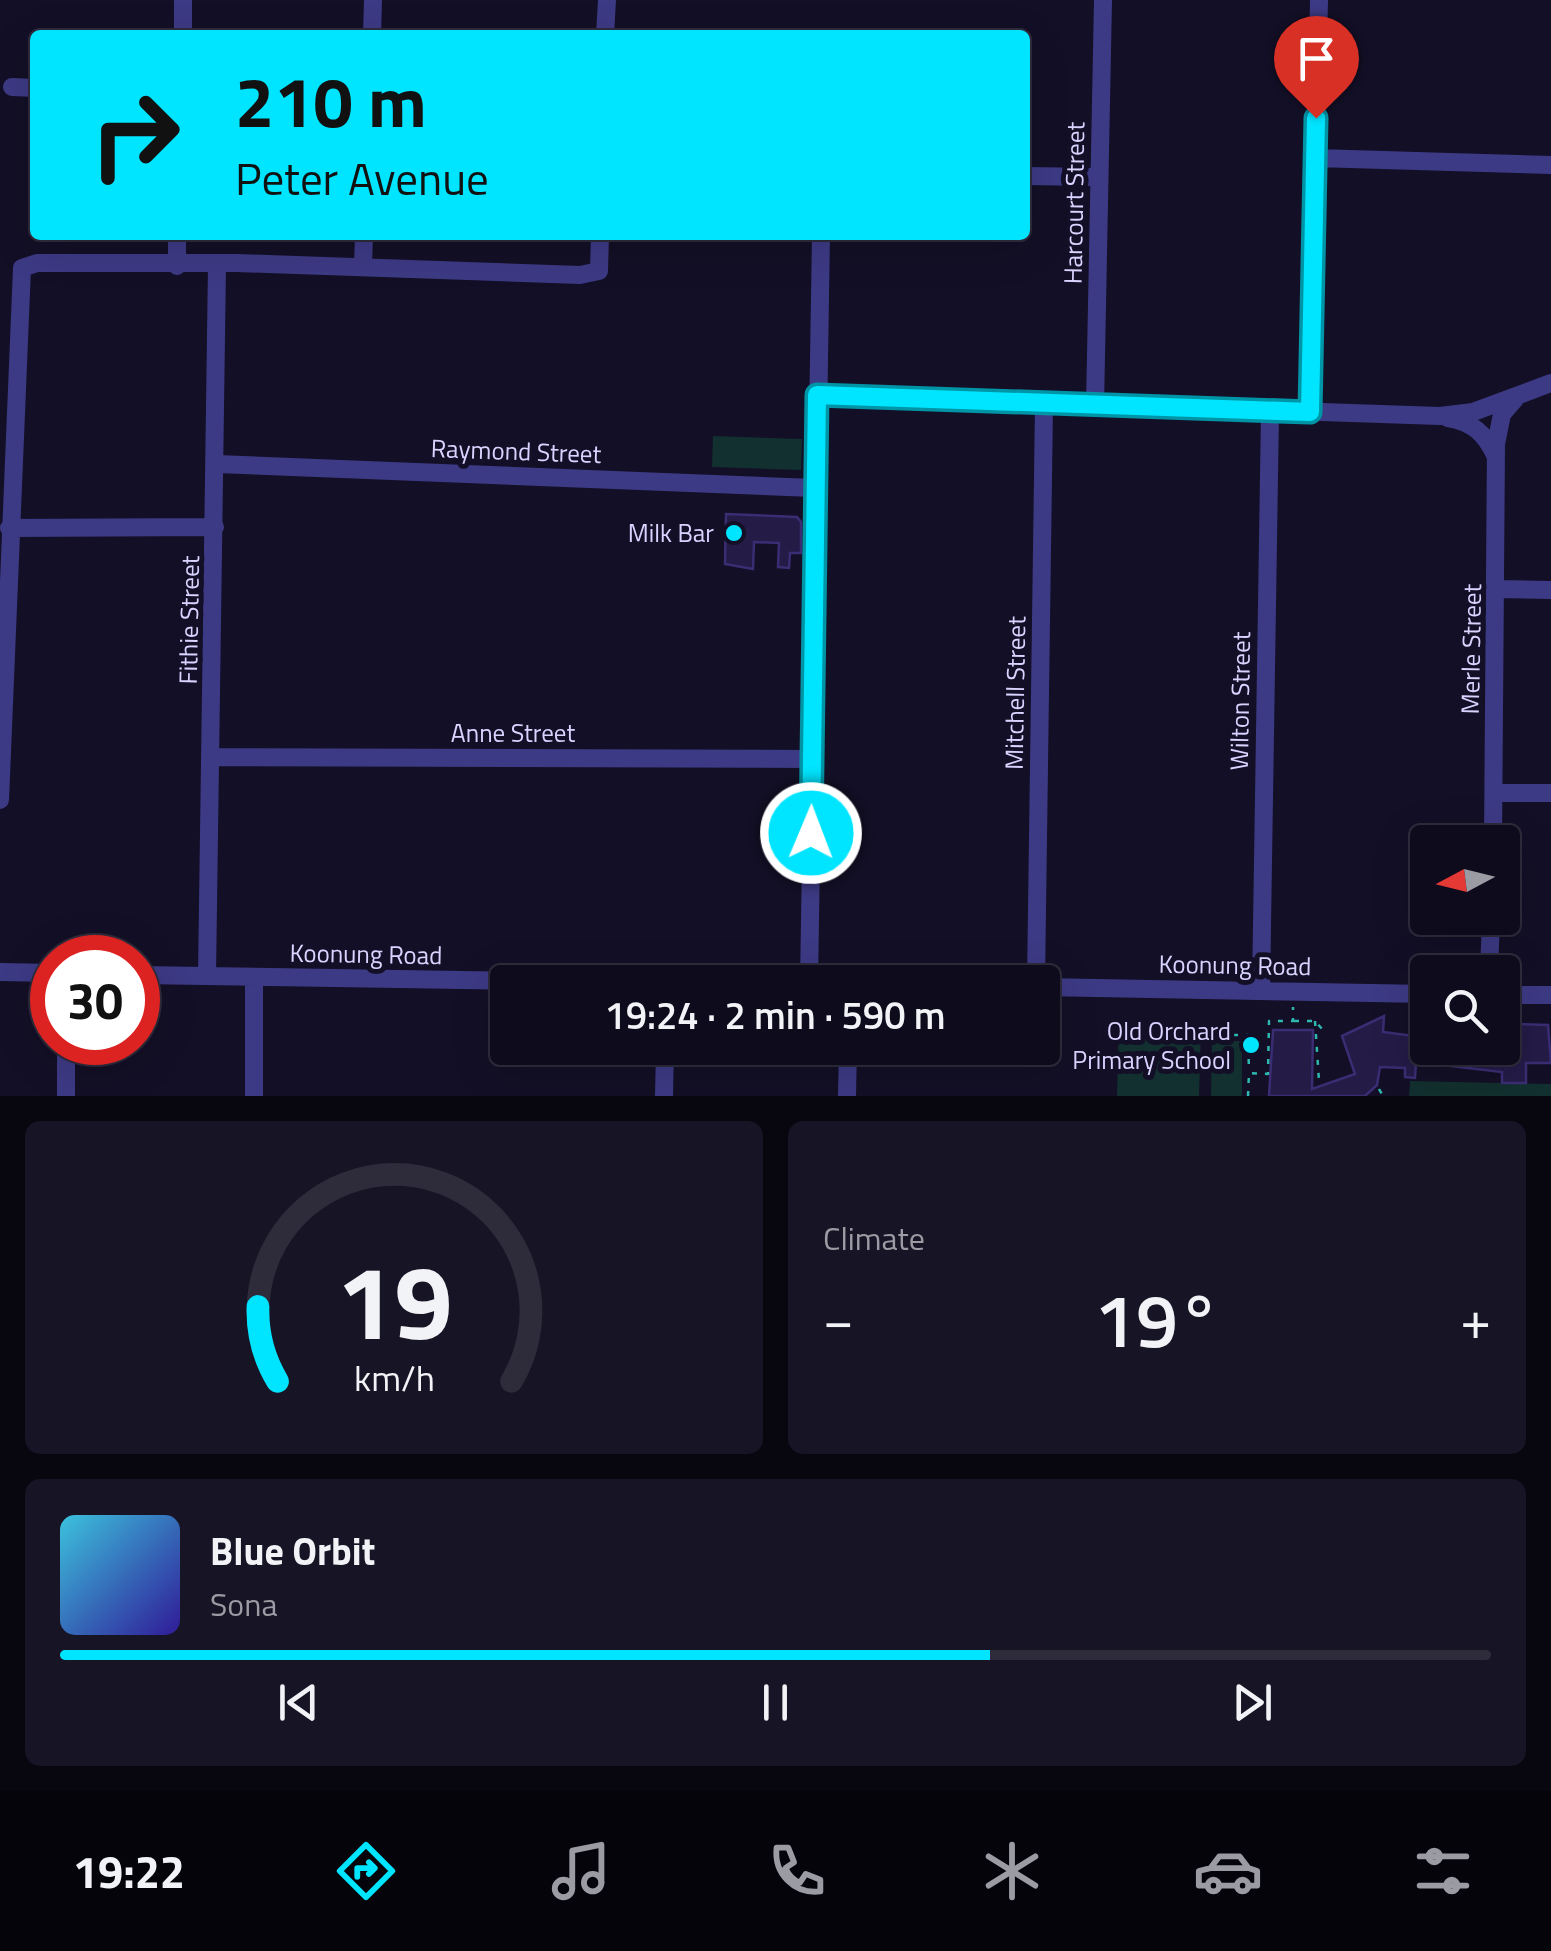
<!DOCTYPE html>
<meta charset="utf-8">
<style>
:root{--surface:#0e0b1c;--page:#171425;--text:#f1f3f6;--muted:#9b9ba3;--line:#2e2b3b;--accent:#00e5ff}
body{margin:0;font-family:"Titillium Web",sans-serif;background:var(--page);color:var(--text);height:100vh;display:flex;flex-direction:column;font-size:38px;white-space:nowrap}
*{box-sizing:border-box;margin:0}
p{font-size:32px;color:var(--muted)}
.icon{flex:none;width:55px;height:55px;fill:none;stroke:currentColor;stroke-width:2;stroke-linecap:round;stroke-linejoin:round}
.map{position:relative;height:1096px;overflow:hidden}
.sheet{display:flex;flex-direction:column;gap:25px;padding:25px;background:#08060f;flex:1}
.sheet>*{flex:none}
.banner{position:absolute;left:30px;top:30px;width:1000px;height:210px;border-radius:10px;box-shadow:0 10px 40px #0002,0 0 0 2px var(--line);background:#00e5ff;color:#111;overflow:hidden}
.needle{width:65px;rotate:263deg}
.tools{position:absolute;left:1410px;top:825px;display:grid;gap:20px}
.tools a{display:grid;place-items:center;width:110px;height:110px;border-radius:10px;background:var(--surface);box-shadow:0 10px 40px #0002,0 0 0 2px var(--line);font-size:50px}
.speed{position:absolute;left:30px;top:935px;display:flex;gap:20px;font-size:50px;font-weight:700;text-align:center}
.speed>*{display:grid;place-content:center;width:130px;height:130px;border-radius:50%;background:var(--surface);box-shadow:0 10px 40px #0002,0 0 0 2px var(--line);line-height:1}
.speed .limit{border:15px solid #d22;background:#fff;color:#111}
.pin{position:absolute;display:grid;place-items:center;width:85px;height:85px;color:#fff;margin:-102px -42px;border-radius:50% 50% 50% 0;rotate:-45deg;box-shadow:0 0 10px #0007}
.pin .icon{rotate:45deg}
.me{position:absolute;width:110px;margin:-55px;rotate:1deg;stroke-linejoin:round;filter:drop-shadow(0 0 8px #0008)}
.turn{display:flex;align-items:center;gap:35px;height:210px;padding:0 40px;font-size:45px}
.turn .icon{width:130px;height:130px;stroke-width:2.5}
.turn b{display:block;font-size:70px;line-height:85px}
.big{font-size:75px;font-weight:600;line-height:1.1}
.sheet .card{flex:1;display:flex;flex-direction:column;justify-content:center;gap:15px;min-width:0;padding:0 35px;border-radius:15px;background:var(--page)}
.sheet .dial{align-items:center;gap:0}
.dial svg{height:260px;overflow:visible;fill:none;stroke:var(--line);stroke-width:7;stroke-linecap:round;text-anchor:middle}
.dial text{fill:var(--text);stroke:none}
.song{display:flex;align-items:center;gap:30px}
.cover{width:120px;height:120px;border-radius:15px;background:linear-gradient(135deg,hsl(190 70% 55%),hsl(250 70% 35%))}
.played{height:10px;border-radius:5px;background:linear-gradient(90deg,var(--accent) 65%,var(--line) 65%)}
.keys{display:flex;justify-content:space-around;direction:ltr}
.heat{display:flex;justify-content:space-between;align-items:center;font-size:55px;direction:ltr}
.sheet .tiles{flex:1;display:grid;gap:25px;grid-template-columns:1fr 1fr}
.card:last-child{grid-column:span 2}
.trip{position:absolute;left:490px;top:965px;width:570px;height:100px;border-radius:10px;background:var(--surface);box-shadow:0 10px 40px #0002,0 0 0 2px var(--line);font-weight:600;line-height:100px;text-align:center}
.tab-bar{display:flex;height:160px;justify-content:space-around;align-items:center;background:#06040b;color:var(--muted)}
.tab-bar .icon{width:70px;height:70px}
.tab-bar .current{color:var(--accent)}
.tab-bar b{font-size:45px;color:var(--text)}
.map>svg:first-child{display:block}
.green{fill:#12302f}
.building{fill:#241b47;stroke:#3b2d73;stroke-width:2.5}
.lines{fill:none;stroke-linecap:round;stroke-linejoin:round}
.path{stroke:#2fb8b0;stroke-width:2.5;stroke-dasharray:5 8;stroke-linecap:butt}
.minor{stroke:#3d3a85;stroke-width:18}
.route-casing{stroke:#0095a6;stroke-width:25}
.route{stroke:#00e5ff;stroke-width:18}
.poi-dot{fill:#00e5ff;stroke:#130f26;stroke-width:4}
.labels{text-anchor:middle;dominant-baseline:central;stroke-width:10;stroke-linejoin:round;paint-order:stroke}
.street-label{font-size:25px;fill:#d9d4ff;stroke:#130f26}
.poi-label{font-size:25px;fill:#d9d4ff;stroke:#130f26;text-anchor:end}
</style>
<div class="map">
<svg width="1551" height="1096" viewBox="0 0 1551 1096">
<rect width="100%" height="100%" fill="#130f26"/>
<path class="green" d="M 713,436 L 802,439 L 801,470 L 712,467 Z
M 1119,1027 L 1201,1030 L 1199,1096 L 1117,1096 Z
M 1212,1041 L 1242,1041 L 1242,1096 L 1211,1096 Z
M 1410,1081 L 1551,1084 L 1551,1096 L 1409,1096 Z"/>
<path class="building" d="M 726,514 L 797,517 L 801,522 L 801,553 L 790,553 L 789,568 L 778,567 L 779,543 L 754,542 L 753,569 L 725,564 Z
M 1384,1016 L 1383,1032 L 1414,1036 L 1414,1024 L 1428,1024 L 1428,1048 L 1504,1048 L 1504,1031 L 1516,1030 L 1516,1024 L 1548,1025 L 1551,1063 L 1526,1063 L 1526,1083 L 1502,1083 L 1502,1072 L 1416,1062 L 1415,1078 L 1405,1077 L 1405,1068 L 1380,1067 L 1377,1085 L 1365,1096 L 1269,1096 L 1273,1030 L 1313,1030 L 1312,1089 L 1355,1074 L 1342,1036 Z"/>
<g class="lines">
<path class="path" d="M 1294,1021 L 1315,1021 L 1323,1030
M 1315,1021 L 1319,1081
M 1207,1035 L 1248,1035 L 1249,1071
M 1379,1089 L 1383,1096
M 1248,1096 L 1249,1073 L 1268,1074 L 1269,1021 L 1293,1021 L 1293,1007"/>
<path class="minor" d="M 183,35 L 183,0
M 372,35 L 373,0
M 605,35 L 607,0
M 12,87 L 35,88
M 1316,158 L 1551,165
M 1025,176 L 1098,177
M 177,266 L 177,235
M 363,266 L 364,235
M 817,395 L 1440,416 L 1473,412 L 1551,383
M 1095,406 L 1103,0
M 1310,413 L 1319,0
M 1448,418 C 1473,422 1485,434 1495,455
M 217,464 L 813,488
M 9,528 L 215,527
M 1498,589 L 1551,590
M 213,757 L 812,759
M 1494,793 L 1551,793
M 0,800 L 22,268 L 37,263 L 237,263 L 580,275 L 599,271 L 600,235
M 1493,842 L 1496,444 L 1502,414 L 1515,399
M 0,972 L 52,973
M 1489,972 L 1491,918
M 138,975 L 593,982
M 207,976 L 217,265
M 809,982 L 821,235
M 1036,982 L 1044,405
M 1042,987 L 1428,994
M 1261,990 L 1270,412
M 1502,995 L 1551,995
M 66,1096 L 66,1042
M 254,1096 L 254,977
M 664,1096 L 665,1048
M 847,1096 L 848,1048"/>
</g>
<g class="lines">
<defs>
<path id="route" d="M 811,833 L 817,395 L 1310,412 L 1316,118"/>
</defs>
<use href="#route" class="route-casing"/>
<use href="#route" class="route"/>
</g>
<g class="poi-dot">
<circle cx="734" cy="533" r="10"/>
<circle cx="1251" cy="1045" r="10"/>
</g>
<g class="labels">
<g class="street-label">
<text transform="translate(1074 203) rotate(-89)">Harcourt Street</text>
<text transform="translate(516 451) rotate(2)">Raymond Street</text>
<text transform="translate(189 620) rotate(-89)">Fithie Street</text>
<text transform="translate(1471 649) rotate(-89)">Merle Street</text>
<text transform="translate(1015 693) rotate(-89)">Mitchell Street</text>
<text transform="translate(1240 701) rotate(-89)">Wilton Street</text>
<text x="513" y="733">Anne Street</text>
<text transform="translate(366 954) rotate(1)">Koonung Road</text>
<text transform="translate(1235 965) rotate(1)">Koonung Road</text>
</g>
<g class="poi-label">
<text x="714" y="533">Milk Bar</text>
<text x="1231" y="1031">Old Orchard<tspan x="1231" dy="29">Primary School</tspan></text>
</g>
</g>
</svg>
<div class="tools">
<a><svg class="needle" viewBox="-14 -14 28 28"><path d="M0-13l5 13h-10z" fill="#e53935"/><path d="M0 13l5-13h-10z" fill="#9b9ba3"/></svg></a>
<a><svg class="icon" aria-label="search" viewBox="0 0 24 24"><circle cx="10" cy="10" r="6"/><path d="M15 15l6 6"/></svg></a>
</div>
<div class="speed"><div class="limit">30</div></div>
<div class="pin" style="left:1316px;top:118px;background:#d93025"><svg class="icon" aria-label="arrive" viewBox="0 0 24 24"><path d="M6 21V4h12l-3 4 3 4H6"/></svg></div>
<svg class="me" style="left:811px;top:833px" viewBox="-20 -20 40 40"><circle r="17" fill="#00e5ff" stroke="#fff" stroke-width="3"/><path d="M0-11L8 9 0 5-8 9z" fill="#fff"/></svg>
<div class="trip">19:24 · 2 min · 590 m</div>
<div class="banner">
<div class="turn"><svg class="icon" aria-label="right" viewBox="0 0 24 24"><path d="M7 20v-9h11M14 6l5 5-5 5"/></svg><div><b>210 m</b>Peter Avenue</div></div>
</div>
</div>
<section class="sheet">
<div class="tiles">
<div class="card dial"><svg viewBox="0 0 100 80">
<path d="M14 69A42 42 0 1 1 86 69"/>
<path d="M14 69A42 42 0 0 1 8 46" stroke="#00e5ff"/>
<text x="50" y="56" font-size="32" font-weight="700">19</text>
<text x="50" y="72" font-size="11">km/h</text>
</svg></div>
<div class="card"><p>Climate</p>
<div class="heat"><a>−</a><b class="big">19°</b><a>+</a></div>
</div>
<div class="card">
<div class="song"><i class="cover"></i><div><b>Blue Orbit</b><p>Sona</p></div></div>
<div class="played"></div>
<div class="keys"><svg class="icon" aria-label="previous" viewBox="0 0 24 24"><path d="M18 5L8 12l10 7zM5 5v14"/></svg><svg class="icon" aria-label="pause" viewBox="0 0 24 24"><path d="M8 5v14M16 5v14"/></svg><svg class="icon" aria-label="next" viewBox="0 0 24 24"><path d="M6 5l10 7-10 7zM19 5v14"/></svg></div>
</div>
</div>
</section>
<nav class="tab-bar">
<b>19:22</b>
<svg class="icon current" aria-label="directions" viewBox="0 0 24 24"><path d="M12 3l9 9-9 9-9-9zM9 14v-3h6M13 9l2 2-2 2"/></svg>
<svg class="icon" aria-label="music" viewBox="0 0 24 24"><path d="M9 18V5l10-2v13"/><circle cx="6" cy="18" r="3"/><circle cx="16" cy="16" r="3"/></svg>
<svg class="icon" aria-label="phone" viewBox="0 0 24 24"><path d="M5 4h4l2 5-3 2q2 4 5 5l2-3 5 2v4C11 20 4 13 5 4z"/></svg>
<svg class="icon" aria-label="climate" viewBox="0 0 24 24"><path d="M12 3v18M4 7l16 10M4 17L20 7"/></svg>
<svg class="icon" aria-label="car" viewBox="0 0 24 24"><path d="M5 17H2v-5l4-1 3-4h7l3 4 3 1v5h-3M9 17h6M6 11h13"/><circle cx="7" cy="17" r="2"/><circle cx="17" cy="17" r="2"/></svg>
<svg class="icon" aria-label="filters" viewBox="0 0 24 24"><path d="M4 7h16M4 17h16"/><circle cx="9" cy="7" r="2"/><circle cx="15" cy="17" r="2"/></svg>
</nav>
